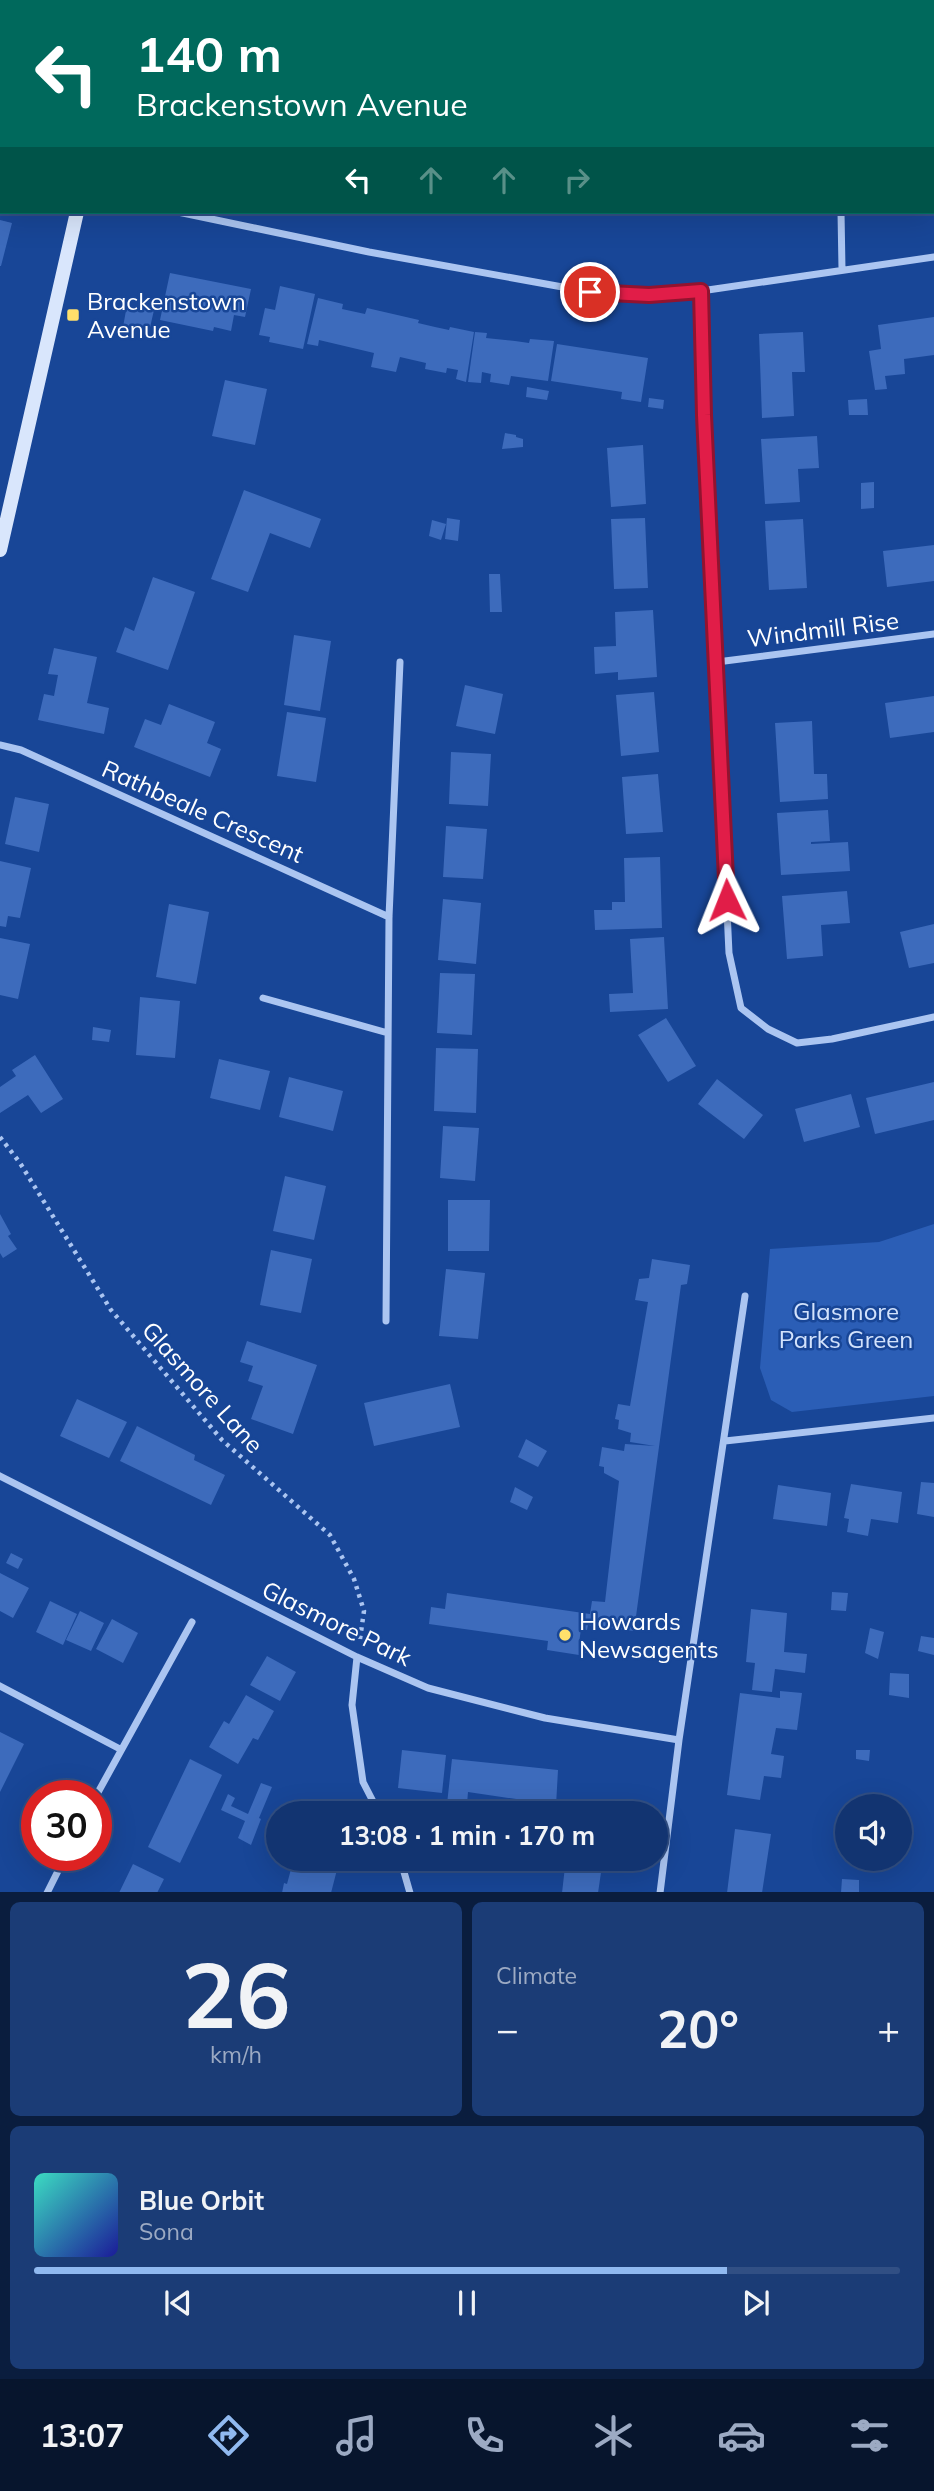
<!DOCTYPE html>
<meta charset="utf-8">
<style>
:root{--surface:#123471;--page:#1b3c76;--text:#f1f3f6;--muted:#9caac3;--line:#314f84;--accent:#90b9f0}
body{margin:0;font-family:Mulish,sans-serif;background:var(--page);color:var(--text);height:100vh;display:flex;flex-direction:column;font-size:26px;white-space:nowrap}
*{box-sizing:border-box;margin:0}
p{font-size:23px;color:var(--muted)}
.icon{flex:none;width:38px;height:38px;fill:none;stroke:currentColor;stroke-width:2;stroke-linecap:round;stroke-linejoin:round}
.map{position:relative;height:1892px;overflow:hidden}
.side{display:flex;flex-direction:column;gap:10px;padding:10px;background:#0a1d3e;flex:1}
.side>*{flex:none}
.hud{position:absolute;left:0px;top:0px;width:934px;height:214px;box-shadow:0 7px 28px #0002,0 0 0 2px var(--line);background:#00695c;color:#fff;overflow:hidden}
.fabs{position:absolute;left:835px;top:1794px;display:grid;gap:14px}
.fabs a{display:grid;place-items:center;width:77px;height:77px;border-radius:50%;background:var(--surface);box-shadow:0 7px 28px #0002,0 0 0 2px var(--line);font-size:35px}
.speed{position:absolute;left:21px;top:1780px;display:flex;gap:14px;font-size:35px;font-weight:700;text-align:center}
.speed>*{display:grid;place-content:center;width:91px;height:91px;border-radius:50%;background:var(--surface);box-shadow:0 7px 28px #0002,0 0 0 2px var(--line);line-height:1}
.speed .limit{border:10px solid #d22;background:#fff;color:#111}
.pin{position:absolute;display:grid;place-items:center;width:60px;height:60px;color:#fff;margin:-30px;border:4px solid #fff;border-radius:50%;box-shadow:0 2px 7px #0007}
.me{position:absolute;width:77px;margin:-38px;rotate:358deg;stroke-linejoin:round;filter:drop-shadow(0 0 5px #0008)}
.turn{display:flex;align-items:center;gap:24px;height:147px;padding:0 21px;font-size:32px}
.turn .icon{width:91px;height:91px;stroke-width:2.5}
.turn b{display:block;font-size:49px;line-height:60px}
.lanes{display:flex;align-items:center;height:66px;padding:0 21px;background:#0003;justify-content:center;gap:35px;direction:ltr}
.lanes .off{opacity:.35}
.big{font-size:52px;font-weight:700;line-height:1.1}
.side .tile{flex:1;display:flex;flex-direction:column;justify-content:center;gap:10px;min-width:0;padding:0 24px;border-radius:10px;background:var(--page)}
.side .dial{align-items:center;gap:0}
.dial b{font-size:91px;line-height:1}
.song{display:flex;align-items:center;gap:21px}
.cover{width:84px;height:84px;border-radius:10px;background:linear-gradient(135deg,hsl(170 70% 55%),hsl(240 70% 35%))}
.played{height:7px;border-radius:4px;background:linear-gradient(90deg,var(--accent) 80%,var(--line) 80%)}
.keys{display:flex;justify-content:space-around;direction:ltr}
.heat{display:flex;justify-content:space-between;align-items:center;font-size:38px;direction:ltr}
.side .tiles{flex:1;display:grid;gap:10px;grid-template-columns:1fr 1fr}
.tile:last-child{grid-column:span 2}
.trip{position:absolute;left:266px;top:1801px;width:402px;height:70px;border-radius:35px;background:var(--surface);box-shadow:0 7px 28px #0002,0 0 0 2px var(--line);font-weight:700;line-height:70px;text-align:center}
.tab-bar{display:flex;height:112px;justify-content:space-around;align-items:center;background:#07152d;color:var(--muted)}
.tab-bar .icon{width:49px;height:49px}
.tab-bar .selected{color:var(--accent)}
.tab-bar b{font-size:32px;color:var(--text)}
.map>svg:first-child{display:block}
.green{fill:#2b5eb6}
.building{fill:#3d6bbc}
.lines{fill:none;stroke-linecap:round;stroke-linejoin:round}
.path{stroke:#abc5f1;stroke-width:4.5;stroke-dasharray:3.5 5;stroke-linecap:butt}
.minor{stroke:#abc5f1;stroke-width:7}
.secondary{stroke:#d9e6fc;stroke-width:14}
.route-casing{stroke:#92132f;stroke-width:18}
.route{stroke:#e11d48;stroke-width:12}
.poi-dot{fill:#ffe06b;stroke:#184697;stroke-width:2.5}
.labels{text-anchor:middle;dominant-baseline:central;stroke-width:5;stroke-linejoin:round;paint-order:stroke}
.poi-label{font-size:24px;fill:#fff;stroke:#184697;text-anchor:start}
.street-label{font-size:24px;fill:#fff;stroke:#184697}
.park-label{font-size:24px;fill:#d2e2fc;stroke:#184697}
</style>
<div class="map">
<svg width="934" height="1893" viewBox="0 0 934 1893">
<rect width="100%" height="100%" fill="#184697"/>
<path class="green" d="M 934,1224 L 934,1396 L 792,1412 L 771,1400 L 760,1368 L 770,1249 L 879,1242 Z"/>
<path class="building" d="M 0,220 L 12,223 L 1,266 L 0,266 Z
M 170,273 L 251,289 L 245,317 L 234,315 L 231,331 L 214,327 L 213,331 L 160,320 Z
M 280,286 L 315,294 L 303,349 L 269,342 L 270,337 L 259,335 L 265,308 L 275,310 Z
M 318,298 L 343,304 L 342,309 L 365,314 L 367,308 L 419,320 L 418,323 L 435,327 L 449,330 L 450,327 L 474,332 L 466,382 L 456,379 L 458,370 L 447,368 L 446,373 L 425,369 L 426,363 L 400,357 L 396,372 L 371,367 L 374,353 L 319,340 L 318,346 L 307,344 Z
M 127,305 L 154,310 L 149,332 L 123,327 Z
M 934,317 L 934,355 L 904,359 L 905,374 L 885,376 L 887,389 L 875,390 L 869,351 L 881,349 L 878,325 Z
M 475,332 L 487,333 L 486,338 L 515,341 L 529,343 L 530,339 L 554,341 L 548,381 L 511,376 L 509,385 L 490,382 L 491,374 L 482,372 L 481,383 L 468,382 Z
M 803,332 L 805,372 L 792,372 L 794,416 L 762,418 L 759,334 Z
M 557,344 L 648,358 L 641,402 L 621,399 L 622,392 L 551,381 Z
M 225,380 L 267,389 L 255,445 L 212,436 Z
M 527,387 L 549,391 L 547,400 L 526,397 Z
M 649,398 L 664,400 L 663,409 L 648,407 Z
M 867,399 L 868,415 L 849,415 L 848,400 Z
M 505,433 L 516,435 L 516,437 L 523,439 L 523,447 L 502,449 Z
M 817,436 L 819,468 L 798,469 L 800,502 L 765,504 L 761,439 Z
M 643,445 L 646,504 L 611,507 L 607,448 Z
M 874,482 L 874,508 L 861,509 L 861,483 Z
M 244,490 L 321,519 L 310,548 L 270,533 L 248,592 L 211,579 Z
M 447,518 L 460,520 L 458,541 L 445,539 Z
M 645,518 L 648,588 L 614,589 L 611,519 Z
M 803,519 L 807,588 L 769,590 L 765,521 Z
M 432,520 L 446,524 L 441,540 L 429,536 Z
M 934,545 L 934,581 L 887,587 L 883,551 Z
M 489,574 L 500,574 L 502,612 L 490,612 Z
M 153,577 L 195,592 L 168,670 L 116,652 L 125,627 L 134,631 Z
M 653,610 L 657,677 L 618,680 L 618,672 L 595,674 L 594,647 L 616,646 L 615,612 Z
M 294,635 L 331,641 L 320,711 L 284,705 Z
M 54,648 L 97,657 L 87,703 L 109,708 L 104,734 L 38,720 L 44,694 L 54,696 L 58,675 L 48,674 Z
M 465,685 L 503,694 L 495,734 L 456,726 Z
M 654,692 L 659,752 L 621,756 L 616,695 Z
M 934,696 L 934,732 L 890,738 L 885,703 Z
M 169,704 L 215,722 L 207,743 L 221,749 L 210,777 L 134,747 L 145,719 L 161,725 Z
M 287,712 L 326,718 L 316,782 L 277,776 Z
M 812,721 L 814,774 L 827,774 L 828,799 L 780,802 L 775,723 Z
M 451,752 L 491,754 L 488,806 L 449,804 Z
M 658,774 L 663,832 L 626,834 L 622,777 Z
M 15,797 L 49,804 L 39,852 L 5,844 Z
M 828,810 L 830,841 L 811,842 L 811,844 L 848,842 L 850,871 L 781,875 L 777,813 Z
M 446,826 L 487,829 L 483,879 L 443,877 Z
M 660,857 L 662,928 L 595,930 L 594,910 L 612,910 L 612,902 L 625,902 L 624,858 Z
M 0,861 L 31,868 L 20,918 L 8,916 L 6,927 L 0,926 Z
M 847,891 L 850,923 L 821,925 L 823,956 L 787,959 L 782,896 Z
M 443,899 L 481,903 L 476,964 L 438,960 Z
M 169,904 L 209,912 L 196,984 L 156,977 Z
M 934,924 L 934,963 L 909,968 L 900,932 Z
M 664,937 L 668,1009 L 610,1012 L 609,994 L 633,993 L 630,939 Z
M 0,938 L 30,944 L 18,999 L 0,995 Z
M 440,973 L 475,974 L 472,1035 L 437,1033 Z
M 140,997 L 180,1001 L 175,1058 L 136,1055 Z
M 666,1018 L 696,1066 L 668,1082 L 638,1035 Z
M 93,1027 L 111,1030 L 109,1042 L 92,1040 Z
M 436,1048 L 478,1049 L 476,1113 L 434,1111 Z
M 35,1055 L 63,1099 L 41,1113 L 28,1095 L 0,1113 L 0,1087 L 16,1076 L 12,1070 Z
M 219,1059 L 270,1071 L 260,1110 L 210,1098 Z
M 289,1077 L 343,1091 L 333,1131 L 279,1117 Z
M 717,1079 L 763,1115 L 744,1139 L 698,1104 Z
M 934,1082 L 934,1120 L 875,1134 L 866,1098 Z
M 851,1094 L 860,1127 L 804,1142 L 795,1109 Z
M 443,1126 L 479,1128 L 475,1181 L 440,1178 Z
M 285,1176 L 326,1186 L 314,1240 L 273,1231 Z
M 448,1200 L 490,1200 L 489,1251 L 448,1251 Z
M 0,1214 L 11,1234 L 8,1236 L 17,1249 L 3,1258 L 0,1253 Z
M 271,1250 L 312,1259 L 301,1313 L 260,1305 Z
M 652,1259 L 690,1265 L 687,1284 L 681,1285 L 634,1631 L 588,1625 L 587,1630 L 581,1629 L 579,1643 L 587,1645 L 586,1653 L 580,1652 L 579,1655 L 547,1650 L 548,1641 L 429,1624 L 431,1607 L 445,1609 L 447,1593 L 590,1614 L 592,1601 L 605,1602 L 619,1481 L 604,1473 L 604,1467 L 599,1466 L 602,1447 L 624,1451 L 625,1444 L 655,1446 L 630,1442 L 631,1433 L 618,1429 L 619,1420 L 615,1419 L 618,1404 L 630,1406 L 648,1302 L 635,1300 L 639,1279 L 649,1278 Z
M 446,1269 L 485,1273 L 478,1339 L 439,1336 Z
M 247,1341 L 317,1365 L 293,1434 L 251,1419 L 263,1386 L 248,1381 L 253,1366 L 240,1362 Z
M 450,1384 L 460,1427 L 374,1446 L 364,1403 Z
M 77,1399 L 127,1422 L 109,1458 L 60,1436 Z
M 137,1426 L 195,1455 L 194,1460 L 225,1475 L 211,1505 L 120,1461 Z
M 526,1439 L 547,1451 L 538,1467 L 518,1457 Z
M 921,1482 L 934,1483 L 934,1517 L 917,1514 Z
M 851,1484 L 902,1492 L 898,1523 L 871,1519 L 868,1536 L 847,1532 L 849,1519 L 844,1518 Z
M 778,1485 L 831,1493 L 827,1526 L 773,1519 Z
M 515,1487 L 533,1497 L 527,1510 L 510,1502 Z
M 11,1553 L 23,1559 L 18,1569 L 6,1563 Z
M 0,1573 L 29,1588 L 13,1618 L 0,1611 Z
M 832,1592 L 848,1593 L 846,1611 L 831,1610 Z
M 50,1601 L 77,1614 L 63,1645 L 36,1632 Z
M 751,1609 L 787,1613 L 784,1652 L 807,1654 L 805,1673 L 775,1669 L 772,1692 L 752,1690 L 755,1663 L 746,1662 Z
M 80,1611 L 104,1623 L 91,1651 L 66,1640 Z
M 112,1619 L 138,1633 L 123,1663 L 96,1649 Z
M 870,1628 L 884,1632 L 878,1659 L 865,1653 Z
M 921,1636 L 934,1638 L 934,1655 L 918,1651 Z
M 267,1656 L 296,1672 L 280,1701 L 250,1685 Z
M 890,1673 L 909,1674 L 909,1698 L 889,1695 Z
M 780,1691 L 802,1693 L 797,1730 L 776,1728 L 771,1754 L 784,1756 L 781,1778 L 764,1776 L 760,1800 L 727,1795 L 740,1693 L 780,1698 Z
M 246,1695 L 274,1711 L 258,1740 L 253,1738 L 238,1764 L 209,1747 L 224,1721 L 229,1724 Z
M 0,1732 L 24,1744 L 0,1792 Z
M 402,1750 L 446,1755 L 442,1793 L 398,1788 Z
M 856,1750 L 870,1750 L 869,1761 L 856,1759 Z
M 190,1759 L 222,1775 L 180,1863 L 148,1847 Z
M 452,1759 L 558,1770 L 556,1806 L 552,1806 L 552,1813 L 542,1813 L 543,1803 L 468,1792 L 467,1804 L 472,1805 L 471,1813 L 446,1813 Z
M 261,1783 L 272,1787 L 259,1818 L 261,1819 L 251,1845 L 238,1838 L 245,1821 L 221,1810 L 228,1794 L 235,1798 L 231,1806 L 248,1814 Z
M 735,1829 L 771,1834 L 762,1893 L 727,1893 Z
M 294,1858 L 340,1858 L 331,1893 L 282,1893 L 284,1883 L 287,1884 Z
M 566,1858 L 603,1859 L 598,1893 L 562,1893 Z
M 133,1864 L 164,1879 L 157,1893 L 119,1893 Z
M 842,1879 L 859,1880 L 859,1893 L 841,1893 Z"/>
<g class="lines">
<path class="path" d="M 0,1137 L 20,1163 L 111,1310 L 222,1440 L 330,1535 L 354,1579 L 364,1611 L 360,1639"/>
<path class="minor" d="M 841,2 L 841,0
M 0,101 L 2,102
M 178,212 L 369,252 L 590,292 L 649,295 L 701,291 L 934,257
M 841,212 L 842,269
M 701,291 L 704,415 L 729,953 L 741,1008 L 768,1029 L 797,1043 L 832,1039 L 934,1017
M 717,662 L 934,634
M 0,745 L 21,750 L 389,917
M 263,998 L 388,1033
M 386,1321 L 389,917 L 400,662
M 725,1441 L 934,1418
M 0,1476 L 357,1657 L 428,1688 L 545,1718 L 679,1740
M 357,1657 L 352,1705 L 363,1782 L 379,1813
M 0,1686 L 120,1749
M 96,1796 L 192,1622
M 400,1858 L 410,1893
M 47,1893 L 66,1855
M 660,1893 L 679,1740 L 745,1296"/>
<path class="secondary" d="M 125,2 L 125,0
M 0,550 L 77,212"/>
</g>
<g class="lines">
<defs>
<path id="route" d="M 590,292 L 649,295 L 701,291 L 704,415 L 727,900"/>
</defs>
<use href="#route" class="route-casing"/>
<use href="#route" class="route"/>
</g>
<g class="poi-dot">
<rect x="66" y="308" width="14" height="14" rx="3.5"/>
<circle cx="565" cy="1635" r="7"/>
</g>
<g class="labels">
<g class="poi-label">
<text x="87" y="301">Brackenstown<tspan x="87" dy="28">Avenue</tspan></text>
<text x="579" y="1621">Howards<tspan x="579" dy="28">Newsagents</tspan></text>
</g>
<g class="street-label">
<text transform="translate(823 629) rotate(-7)">Windmill Rise</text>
<text transform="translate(203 811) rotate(24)">Rathbeale Crescent</text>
<text transform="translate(203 1387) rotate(48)">Glasmore Lane</text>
<text transform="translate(337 1623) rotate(26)">Glasmore Park</text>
</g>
<g class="park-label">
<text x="846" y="1311">Glasmore<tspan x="846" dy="28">Parks Green</tspan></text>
</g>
</g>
</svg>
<div class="fabs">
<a><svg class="icon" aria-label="sound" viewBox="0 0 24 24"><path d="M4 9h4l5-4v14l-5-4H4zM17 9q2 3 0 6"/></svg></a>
</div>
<div class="speed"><div class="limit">30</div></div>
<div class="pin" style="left:590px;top:292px;background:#d93025"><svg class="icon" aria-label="arrive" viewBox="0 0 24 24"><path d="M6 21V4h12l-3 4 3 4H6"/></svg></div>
<svg class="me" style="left:727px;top:900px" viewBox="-20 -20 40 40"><path d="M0-17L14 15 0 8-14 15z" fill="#e11d48" stroke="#fff" stroke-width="4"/></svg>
<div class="trip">13:08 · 1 min · 170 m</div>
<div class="hud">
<div class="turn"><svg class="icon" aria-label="left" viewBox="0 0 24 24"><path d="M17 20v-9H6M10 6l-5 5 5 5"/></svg><div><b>140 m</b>Brackenstown Avenue</div></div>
<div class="lanes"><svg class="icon" aria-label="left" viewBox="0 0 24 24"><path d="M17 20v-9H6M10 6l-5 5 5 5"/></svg><svg class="icon off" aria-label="ahead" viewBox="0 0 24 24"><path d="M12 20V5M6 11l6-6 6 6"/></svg><svg class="icon off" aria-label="ahead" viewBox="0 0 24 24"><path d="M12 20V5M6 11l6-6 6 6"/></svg><svg class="icon off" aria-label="right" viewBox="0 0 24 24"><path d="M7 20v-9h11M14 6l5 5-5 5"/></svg></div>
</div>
</div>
<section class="side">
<div class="tiles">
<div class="tile dial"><b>26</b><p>km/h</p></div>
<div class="tile"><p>Climate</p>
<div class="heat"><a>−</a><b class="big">20°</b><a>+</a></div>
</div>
<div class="tile">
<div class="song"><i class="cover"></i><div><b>Blue Orbit</b><p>Sona</p></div></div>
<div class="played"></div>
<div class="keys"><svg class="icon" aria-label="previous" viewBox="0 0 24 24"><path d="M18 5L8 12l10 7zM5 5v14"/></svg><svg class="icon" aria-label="pause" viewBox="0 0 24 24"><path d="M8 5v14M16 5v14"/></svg><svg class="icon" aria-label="next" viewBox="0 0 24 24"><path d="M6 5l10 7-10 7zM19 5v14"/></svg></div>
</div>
</div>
</section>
<nav class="tab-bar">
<b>13:07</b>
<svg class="icon selected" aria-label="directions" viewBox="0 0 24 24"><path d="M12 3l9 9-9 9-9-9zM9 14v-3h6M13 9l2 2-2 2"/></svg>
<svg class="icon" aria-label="music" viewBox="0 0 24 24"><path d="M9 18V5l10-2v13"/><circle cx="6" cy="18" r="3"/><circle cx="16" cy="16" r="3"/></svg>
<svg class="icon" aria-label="phone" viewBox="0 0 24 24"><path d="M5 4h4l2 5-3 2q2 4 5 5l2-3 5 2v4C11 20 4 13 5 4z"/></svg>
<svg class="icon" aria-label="climate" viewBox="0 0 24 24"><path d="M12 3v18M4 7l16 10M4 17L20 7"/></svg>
<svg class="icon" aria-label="car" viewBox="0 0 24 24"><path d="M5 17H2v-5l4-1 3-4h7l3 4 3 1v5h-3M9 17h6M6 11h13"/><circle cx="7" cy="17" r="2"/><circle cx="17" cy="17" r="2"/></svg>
<svg class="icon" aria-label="filters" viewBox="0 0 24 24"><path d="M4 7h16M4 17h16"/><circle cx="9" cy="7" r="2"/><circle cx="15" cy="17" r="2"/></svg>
</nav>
